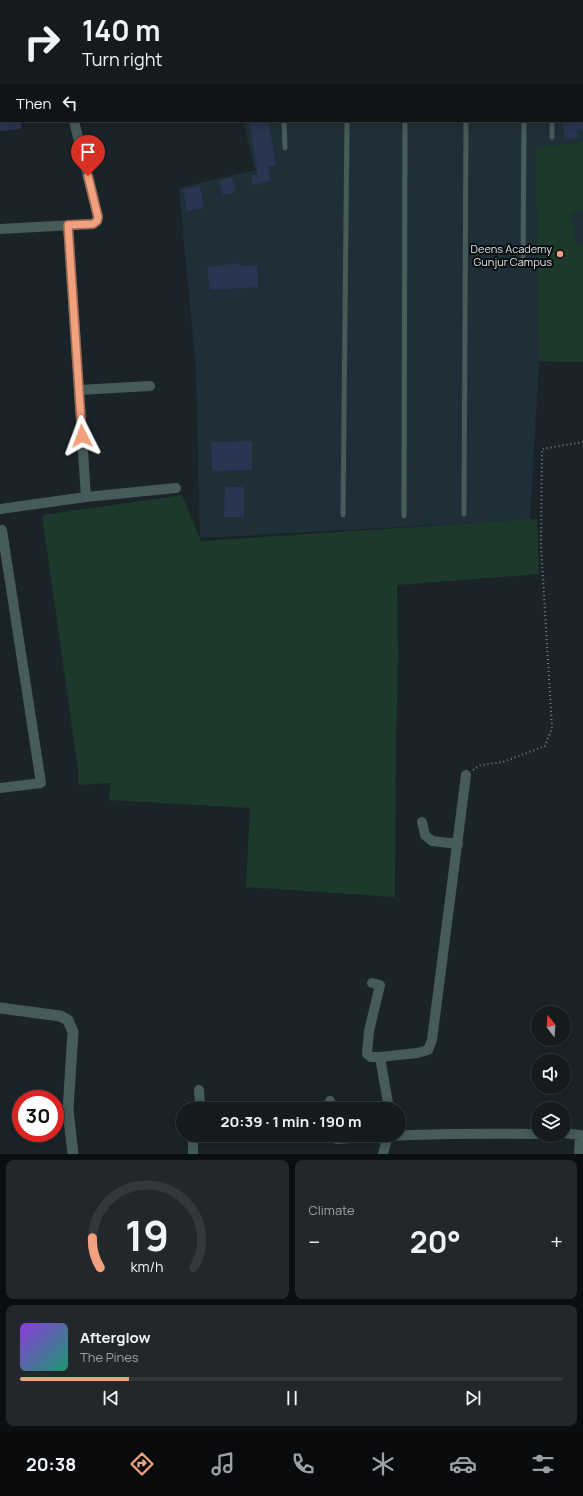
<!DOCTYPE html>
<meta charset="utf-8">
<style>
:root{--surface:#141a1e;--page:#21272b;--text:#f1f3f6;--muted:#9da1a4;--line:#33383c;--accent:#f1a17d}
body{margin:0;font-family:Manrope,sans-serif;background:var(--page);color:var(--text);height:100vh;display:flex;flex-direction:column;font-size:15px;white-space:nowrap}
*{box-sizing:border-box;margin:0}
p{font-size:13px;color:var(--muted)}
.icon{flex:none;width:22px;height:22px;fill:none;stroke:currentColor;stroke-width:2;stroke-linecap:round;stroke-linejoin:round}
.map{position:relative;height:1154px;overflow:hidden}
.drawer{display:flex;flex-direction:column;gap:6px;padding:6px;background:#0b0e10;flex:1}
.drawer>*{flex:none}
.top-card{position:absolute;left:0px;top:0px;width:583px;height:122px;box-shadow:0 2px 10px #0003,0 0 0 1px var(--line);background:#141a1e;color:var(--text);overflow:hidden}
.needle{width:26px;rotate:343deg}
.controls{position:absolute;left:531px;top:1006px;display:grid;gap:8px}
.controls a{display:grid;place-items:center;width:40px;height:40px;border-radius:50%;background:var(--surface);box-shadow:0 2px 10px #0003,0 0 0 1px var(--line);font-size:20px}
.speed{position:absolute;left:12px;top:1090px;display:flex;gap:8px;font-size:20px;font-weight:700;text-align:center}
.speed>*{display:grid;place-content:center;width:52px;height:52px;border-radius:50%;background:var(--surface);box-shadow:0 2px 10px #0003,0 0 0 1px var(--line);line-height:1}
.speed .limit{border:6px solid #d22;background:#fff;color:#111}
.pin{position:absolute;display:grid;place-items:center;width:34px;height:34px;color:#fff;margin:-41px -17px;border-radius:50% 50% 50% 0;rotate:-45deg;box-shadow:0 0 4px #0007}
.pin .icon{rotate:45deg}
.me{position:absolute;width:44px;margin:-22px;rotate:357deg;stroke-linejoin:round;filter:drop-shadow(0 0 3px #0008)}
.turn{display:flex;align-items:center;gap:14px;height:84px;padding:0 16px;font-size:18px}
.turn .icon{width:52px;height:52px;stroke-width:2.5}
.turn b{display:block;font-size:28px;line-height:34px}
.then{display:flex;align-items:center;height:38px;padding:0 16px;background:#0003;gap:8px;font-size:15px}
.big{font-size:30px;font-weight:700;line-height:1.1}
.drawer .tile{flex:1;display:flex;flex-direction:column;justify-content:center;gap:6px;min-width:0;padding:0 14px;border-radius:8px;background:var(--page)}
.drawer .dial{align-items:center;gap:0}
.dial svg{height:104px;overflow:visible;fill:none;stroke:var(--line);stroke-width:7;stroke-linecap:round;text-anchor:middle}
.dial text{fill:var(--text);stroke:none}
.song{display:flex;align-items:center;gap:12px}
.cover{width:48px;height:48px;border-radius:6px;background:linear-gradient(135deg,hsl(270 70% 55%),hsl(160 70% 35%))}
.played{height:4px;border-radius:2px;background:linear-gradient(90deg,var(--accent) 20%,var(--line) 20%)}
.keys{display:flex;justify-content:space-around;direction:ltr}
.heat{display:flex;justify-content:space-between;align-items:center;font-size:22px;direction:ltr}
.drawer .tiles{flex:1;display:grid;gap:6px;grid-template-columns:1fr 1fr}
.tile:last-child{grid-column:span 2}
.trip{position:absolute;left:176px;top:1102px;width:230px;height:40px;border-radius:20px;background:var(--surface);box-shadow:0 2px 10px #0003,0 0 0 1px var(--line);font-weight:700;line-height:40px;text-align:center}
.tab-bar{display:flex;height:64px;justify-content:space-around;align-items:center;background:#080a0c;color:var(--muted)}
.tab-bar .icon{width:28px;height:28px}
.tab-bar .current{color:var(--accent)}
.tab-bar b{font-size:18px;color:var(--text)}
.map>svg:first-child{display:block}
.built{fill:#1f2f38}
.green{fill:#1d392c}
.building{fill:#293551}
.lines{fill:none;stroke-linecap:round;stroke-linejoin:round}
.path{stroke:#798185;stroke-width:2;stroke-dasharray:1 3;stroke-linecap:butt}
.service{stroke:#475b5b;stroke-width:5}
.minor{stroke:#475b5b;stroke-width:10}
.tertiary{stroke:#475b5b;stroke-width:11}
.route-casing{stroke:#9d6951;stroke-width:10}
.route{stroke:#f1a17d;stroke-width:7}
.poi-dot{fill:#f1a17d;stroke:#080c0e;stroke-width:1.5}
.labels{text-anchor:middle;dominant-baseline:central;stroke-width:4;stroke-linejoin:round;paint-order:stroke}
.poi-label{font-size:11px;fill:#e0e6e9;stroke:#080c0e;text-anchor:end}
</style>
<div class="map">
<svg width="583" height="1154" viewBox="0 0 583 1154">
<rect width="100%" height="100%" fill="#1a2328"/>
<path class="built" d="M 215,0 L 583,0 L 583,362 L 539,361 L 530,520 L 200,538 L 196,369 L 179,188 L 255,170 L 243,121 L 582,121 L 582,1 Z"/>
<path class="green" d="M 583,142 L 583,210 L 571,212 L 576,245 L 583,244 L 583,362 L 539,361 L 536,148 Z
M 182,495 L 201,541 L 537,519 L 539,574 L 397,585 L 398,657 L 396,744 L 395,897 L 246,887 L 250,808 L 109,800 L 111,783 L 78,785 L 78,769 L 42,515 Z"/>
<path class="building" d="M 0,121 L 21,121 L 21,129 L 0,131 Z
M 249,121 L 268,121 L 276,165 L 268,166 L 271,181 L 253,185 L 251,175 L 258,174 Z
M 562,121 L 583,121 L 583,130 L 577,131 L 578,137 L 565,139 Z
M 232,177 L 236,192 L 223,195 L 219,180 Z
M 200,186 L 204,208 L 187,211 L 183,189 Z
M 239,263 L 239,266 L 257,265 L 258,287 L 210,290 L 207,267 Z
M 252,441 L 252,470 L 212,471 L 211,442 Z
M 225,487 L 244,487 L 244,517 L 224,517 Z"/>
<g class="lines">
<path class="path" d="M 473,770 L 481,765 L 503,762 L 545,746 L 552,728 L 541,545 L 542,449 L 583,442"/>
<path class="service" d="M 280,0 L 280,1
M 348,1 L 348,0
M 405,1 L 405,0
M 466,1 L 466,0
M 525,1 L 525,0
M 582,46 L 583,46
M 284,121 L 285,148
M 552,137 L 552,121
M 523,266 L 524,121
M 464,514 L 466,121
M 343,515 L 347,121
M 404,516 L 405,121"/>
<path class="minor" d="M 45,0 L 45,1
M 68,225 L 86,497
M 0,229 L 93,224 L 97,221 L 98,217 L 74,121
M 79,390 L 150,386
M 0,509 L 86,497 L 176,488
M 0,788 L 41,783 L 2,530
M 422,822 L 425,835 L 432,841 L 458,844
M 372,983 L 380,985 L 369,1031 L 367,1054 L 371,1057 L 380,1057
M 330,1101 L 331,1109
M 199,1109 L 200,1103 L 199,1090
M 389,1109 L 380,1057 L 417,1053 L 428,1050 L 432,1040 L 466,775
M 564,1133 L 580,1135 L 579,1154
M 336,1135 L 337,1139 C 404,1134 471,1133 538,1134
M 193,1154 L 193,1135
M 383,1154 L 388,1135"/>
<path class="tertiary" d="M 0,1008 L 60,1016 L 68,1020 L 73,1032 L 68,1110 L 73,1154"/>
</g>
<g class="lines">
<defs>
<path id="route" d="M 82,436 L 68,225 L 93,224 L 97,221 L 98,217 L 88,176"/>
</defs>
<use href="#route" class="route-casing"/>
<use href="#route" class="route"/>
</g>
<circle class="poi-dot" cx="560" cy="254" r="4"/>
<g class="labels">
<g class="poi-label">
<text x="552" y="248">Deens Academy<tspan x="552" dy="13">Gunjur Campus</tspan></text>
</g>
</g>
</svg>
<div class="controls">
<a><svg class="needle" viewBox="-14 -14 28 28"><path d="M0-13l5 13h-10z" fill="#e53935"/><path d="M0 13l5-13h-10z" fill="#9da1a4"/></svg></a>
<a><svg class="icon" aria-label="sound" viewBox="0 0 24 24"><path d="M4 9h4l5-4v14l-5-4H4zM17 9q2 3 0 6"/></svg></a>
<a><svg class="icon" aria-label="layers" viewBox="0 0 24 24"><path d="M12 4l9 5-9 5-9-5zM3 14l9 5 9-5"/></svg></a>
</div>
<div class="speed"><div class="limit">30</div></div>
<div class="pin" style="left:88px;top:176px;background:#d93025"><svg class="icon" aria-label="arrive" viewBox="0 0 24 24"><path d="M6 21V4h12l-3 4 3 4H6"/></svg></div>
<svg class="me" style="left:82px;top:436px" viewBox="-20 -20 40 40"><path d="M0-17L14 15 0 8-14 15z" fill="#f1a17d" stroke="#fff" stroke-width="4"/></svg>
<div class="trip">20:39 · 1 min · 190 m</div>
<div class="top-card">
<div class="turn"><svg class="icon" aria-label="right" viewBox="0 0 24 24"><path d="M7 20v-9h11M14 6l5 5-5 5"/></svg><div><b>140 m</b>Turn right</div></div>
<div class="then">Then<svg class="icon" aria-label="left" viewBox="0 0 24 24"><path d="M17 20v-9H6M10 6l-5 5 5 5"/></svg></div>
</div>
</div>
<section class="drawer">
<div class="tiles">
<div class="tile dial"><svg viewBox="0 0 100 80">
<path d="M14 69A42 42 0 1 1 86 69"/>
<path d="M14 69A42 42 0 0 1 8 46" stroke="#f1a17d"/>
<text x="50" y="56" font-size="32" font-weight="700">19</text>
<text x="50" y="72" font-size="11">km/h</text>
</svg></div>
<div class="tile"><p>Climate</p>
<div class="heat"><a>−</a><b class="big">20°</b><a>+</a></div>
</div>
<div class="tile">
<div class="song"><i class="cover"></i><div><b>Afterglow</b><p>The Pines</p></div></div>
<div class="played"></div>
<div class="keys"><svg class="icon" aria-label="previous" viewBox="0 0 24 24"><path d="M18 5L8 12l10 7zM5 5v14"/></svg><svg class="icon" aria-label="pause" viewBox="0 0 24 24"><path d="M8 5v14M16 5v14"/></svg><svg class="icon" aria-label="next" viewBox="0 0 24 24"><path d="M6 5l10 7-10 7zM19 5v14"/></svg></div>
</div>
</div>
</section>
<nav class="tab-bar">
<b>20:38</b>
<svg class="icon current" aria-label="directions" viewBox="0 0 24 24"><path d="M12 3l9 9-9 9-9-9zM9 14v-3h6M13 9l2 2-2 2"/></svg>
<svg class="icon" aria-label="music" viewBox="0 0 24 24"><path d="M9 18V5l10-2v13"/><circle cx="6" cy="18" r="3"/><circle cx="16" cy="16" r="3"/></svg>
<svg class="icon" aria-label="phone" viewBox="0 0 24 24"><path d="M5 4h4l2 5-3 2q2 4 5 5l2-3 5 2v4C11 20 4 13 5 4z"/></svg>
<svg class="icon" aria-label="climate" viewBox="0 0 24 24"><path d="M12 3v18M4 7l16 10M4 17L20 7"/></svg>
<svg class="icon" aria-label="car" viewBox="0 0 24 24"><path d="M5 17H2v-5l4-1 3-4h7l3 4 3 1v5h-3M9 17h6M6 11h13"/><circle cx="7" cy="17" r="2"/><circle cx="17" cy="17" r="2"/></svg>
<svg class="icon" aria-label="filters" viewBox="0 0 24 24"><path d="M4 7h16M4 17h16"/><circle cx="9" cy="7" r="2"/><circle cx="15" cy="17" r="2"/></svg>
</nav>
